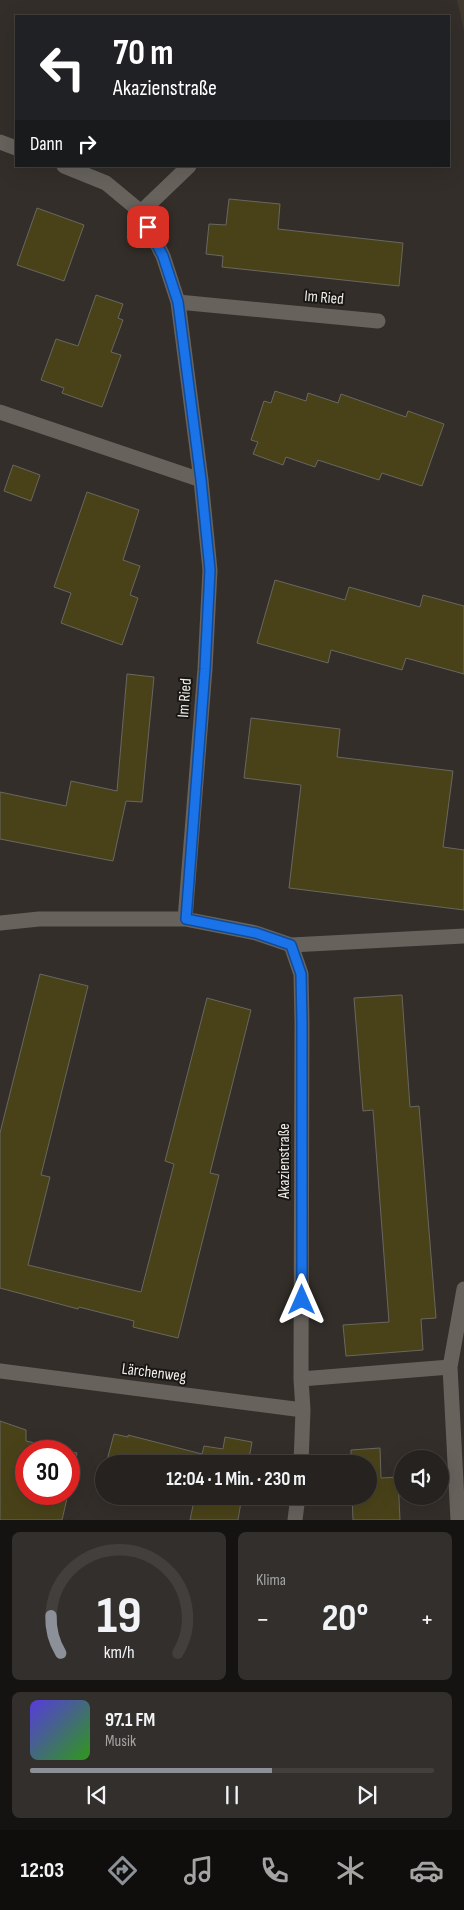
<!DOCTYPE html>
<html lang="de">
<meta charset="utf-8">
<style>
:root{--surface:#26221f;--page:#322f2c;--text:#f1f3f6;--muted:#a4a4a4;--line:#423f3d;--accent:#8c9099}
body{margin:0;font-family:"Sofia Sans Condensed",sans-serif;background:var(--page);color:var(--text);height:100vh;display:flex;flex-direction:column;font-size:19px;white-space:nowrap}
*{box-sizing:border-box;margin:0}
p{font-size:16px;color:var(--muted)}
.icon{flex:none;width:28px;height:28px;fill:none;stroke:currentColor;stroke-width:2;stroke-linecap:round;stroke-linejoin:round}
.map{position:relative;height:1520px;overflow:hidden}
.panel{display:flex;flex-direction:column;gap:12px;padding:12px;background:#151311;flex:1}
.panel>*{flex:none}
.guide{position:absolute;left:15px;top:15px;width:435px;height:152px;border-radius:0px;box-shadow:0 5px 20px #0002,0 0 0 1px var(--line);background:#202124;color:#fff;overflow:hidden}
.fabs{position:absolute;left:394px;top:1450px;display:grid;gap:10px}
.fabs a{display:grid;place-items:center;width:55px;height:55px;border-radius:50%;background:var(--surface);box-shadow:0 5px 20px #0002,0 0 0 1px var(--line);font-size:25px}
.speed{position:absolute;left:15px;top:1440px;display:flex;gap:10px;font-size:25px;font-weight:700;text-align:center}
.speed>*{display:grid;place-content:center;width:65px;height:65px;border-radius:50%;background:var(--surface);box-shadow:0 5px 20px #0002,0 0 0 1px var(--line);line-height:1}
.speed .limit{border:8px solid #d22;background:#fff;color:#111}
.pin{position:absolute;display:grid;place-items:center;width:42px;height:42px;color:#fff;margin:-21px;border-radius:10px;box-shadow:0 2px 8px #0006}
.me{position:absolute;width:55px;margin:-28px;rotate:0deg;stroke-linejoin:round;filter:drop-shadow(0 0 4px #0008)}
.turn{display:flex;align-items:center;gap:18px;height:105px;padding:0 15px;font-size:22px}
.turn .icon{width:65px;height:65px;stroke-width:2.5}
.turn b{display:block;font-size:35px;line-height:42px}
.then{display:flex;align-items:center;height:48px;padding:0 15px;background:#0003;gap:10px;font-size:19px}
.big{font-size:38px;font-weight:700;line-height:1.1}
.panel .widget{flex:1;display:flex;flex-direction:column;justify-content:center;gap:8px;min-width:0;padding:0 18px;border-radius:8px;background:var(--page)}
.panel .dial{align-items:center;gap:0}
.dial svg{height:130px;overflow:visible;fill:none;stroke:var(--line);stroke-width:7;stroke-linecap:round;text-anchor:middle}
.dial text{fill:var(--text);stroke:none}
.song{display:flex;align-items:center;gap:15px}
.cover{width:60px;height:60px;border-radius:8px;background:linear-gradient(135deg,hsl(250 70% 55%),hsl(110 70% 35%))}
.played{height:5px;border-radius:2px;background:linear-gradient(90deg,var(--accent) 60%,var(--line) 60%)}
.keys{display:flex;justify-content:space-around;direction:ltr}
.heat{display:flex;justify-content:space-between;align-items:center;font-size:28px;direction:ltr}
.panel .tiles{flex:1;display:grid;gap:12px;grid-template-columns:1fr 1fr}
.widget:last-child{grid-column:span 2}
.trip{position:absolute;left:95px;top:1455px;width:282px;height:50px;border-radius:25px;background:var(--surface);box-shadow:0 5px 20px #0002,0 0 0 1px var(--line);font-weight:700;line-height:50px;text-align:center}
.tabs{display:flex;height:80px;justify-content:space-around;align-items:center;background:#0f0e0c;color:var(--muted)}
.tabs .icon{width:35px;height:35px}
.tabs .current{color:var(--accent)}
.tabs b{font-size:22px;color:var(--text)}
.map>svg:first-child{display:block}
.built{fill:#40372d}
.building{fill:#494219;stroke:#686760}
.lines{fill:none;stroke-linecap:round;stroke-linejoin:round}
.minor{stroke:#67625c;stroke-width:15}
.route-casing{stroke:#114b97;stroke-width:12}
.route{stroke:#1a73e8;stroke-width:9}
.labels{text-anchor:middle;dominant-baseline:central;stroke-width:4;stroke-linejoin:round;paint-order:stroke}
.street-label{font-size:16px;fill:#f0ede9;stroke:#191715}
</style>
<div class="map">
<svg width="464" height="1520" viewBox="0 0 464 1520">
<rect width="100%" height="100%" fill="#332e29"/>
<path class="built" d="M 457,0 L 464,0 L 464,31 Z"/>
<path class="building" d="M 229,199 L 280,204 L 278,229 L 403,243 L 399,286 L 222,267 L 223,256 L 206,254 L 209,224 L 226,225 Z
M 37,208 L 84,225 L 64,281 L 17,265 Z
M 96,295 L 123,304 L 118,318 L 123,320 L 111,352 L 121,355 L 102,407 L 62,393 L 64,388 L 41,380 L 56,339 L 78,346 Z
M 275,391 L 306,401 L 308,393 L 338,403 L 341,394 L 406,417 L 408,411 L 444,424 L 422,486 L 382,473 L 379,480 L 318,460 L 315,467 L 286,457 L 283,465 L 253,454 L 258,442 L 251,440 L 264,401 L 271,403 Z
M 13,465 L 40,475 L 31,501 L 4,491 Z
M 87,492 L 139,510 L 123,560 L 140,566 L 130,595 L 138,598 L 122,645 L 61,623 L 71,593 L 54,587 Z
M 275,580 L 345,600 L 349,587 L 420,607 L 423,595 L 464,606 L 464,674 L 406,658 L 402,670 L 331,650 L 328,663 L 257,643 Z
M 127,674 L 154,677 L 142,802 L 126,801 L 113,861 L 0,839 L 0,792 L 66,806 L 71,781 L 117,791 Z
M 251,718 L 340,729 L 337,757 L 453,771 L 443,847 L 464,850 L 464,910 L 289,888 L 301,785 L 244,778 Z
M 40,974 L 88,986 L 41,1175 L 50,1177 L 28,1265 L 141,1292 L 174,1164 L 165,1161 L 207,998 L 251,1010 L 210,1173 L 219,1175 L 178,1338 L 133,1327 L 134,1321 L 79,1307 L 78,1309 L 0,1288 L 0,1133 Z
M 402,995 L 410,1107 L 419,1106 L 436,1318 L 421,1319 L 423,1350 L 346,1356 L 343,1325 L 389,1322 L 373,1110 L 363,1111 L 354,998 Z
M 0,1421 L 26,1430 L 26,1441 L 77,1453 L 69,1490 L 69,1451 L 26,1451 L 26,1494 L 68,1494 L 62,1520 L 0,1520 Z
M 114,1434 L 128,1437 L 128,1435 L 202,1454 L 204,1446 L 223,1449 L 225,1437 L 252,1442 L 248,1464 L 106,1464 Z
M 380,1448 L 381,1478 L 398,1477 L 400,1520 L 353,1520 L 352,1496 L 369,1496 L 369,1464 L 351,1464 L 351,1450 Z
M 195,1496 L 242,1496 L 238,1520 L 190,1520 Z"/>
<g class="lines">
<path class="minor" d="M 0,142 L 16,148
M 64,166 L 106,183 L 141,212 L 163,256 L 178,302 L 201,480 L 210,570 L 205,669 L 185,919
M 141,212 L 189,166
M 178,302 L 378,321
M 0,412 L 201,480
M 0,923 L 39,919 L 185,919 L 256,933 L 291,945 L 301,974 L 302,1022 L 301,1379 L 303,1410 L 301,1464
M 291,945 L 464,936
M 0,1371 L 303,1410
M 301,1379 L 450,1367
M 295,1520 L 298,1496
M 458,1520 L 450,1367 L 464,1289"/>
</g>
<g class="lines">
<defs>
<path id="route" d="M 148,227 L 163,256 L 178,302 L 201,480 L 210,570 L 205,669 L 186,919 L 256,933 L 291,945 L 301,974 L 302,1022 L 302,1300"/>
</defs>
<use href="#route" class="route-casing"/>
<use href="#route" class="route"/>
</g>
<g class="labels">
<g class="street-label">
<text transform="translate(324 298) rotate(5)">Im Ried</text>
<text transform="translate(185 698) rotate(-86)">Im Ried</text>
<text transform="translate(284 1161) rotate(-90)">Akazienstraße</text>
<text transform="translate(154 1373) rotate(7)">Lärchenweg</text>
</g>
</g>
</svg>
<div class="fabs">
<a><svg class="icon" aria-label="sound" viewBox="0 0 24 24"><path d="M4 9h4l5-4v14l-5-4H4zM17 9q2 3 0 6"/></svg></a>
</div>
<div class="speed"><div class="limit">30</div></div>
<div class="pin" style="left:148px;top:227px;background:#d93025"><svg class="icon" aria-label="arrive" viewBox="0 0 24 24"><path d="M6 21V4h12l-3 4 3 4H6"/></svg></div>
<svg class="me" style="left:302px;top:1300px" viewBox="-20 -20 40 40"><path d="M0-17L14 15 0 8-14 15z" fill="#1a73e8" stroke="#fff" stroke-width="4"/></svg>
<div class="trip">12:04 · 1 Min. · 230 m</div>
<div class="guide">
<div class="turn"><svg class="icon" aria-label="left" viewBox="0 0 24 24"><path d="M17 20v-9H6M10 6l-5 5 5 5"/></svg><div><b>70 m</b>Akazienstraße</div></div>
<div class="then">Dann<svg class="icon" aria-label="right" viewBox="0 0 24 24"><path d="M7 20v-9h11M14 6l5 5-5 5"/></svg></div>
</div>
</div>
<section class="panel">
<div class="tiles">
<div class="widget dial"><svg viewBox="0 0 100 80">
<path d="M14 69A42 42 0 1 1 86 69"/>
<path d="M14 69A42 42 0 0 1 8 46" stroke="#8c9099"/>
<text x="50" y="56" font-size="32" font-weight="700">19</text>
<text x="50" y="72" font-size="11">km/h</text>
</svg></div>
<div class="widget"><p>Klima</p>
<div class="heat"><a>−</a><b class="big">20°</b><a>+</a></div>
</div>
<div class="widget">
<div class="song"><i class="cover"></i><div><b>97.1 FM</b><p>Musik</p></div></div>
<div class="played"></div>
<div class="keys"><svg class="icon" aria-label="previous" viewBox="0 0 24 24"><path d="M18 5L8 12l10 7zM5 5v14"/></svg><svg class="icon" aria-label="pause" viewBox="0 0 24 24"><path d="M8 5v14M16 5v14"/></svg><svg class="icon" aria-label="next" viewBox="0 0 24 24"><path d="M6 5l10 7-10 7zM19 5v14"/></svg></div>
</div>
</div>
</section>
<nav class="tabs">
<b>12:03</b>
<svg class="icon current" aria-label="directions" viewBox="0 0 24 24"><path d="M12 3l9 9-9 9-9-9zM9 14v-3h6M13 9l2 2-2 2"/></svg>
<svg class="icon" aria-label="music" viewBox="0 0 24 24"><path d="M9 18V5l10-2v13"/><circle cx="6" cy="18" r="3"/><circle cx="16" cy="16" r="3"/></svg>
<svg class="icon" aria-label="phone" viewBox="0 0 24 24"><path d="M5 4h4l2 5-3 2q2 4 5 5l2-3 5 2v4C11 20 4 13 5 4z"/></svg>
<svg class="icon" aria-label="climate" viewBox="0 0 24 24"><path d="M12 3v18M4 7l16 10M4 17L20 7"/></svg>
<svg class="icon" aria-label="car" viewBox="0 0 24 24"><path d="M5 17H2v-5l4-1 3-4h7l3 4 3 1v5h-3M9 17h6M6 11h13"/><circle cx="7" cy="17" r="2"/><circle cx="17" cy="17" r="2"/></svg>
</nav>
